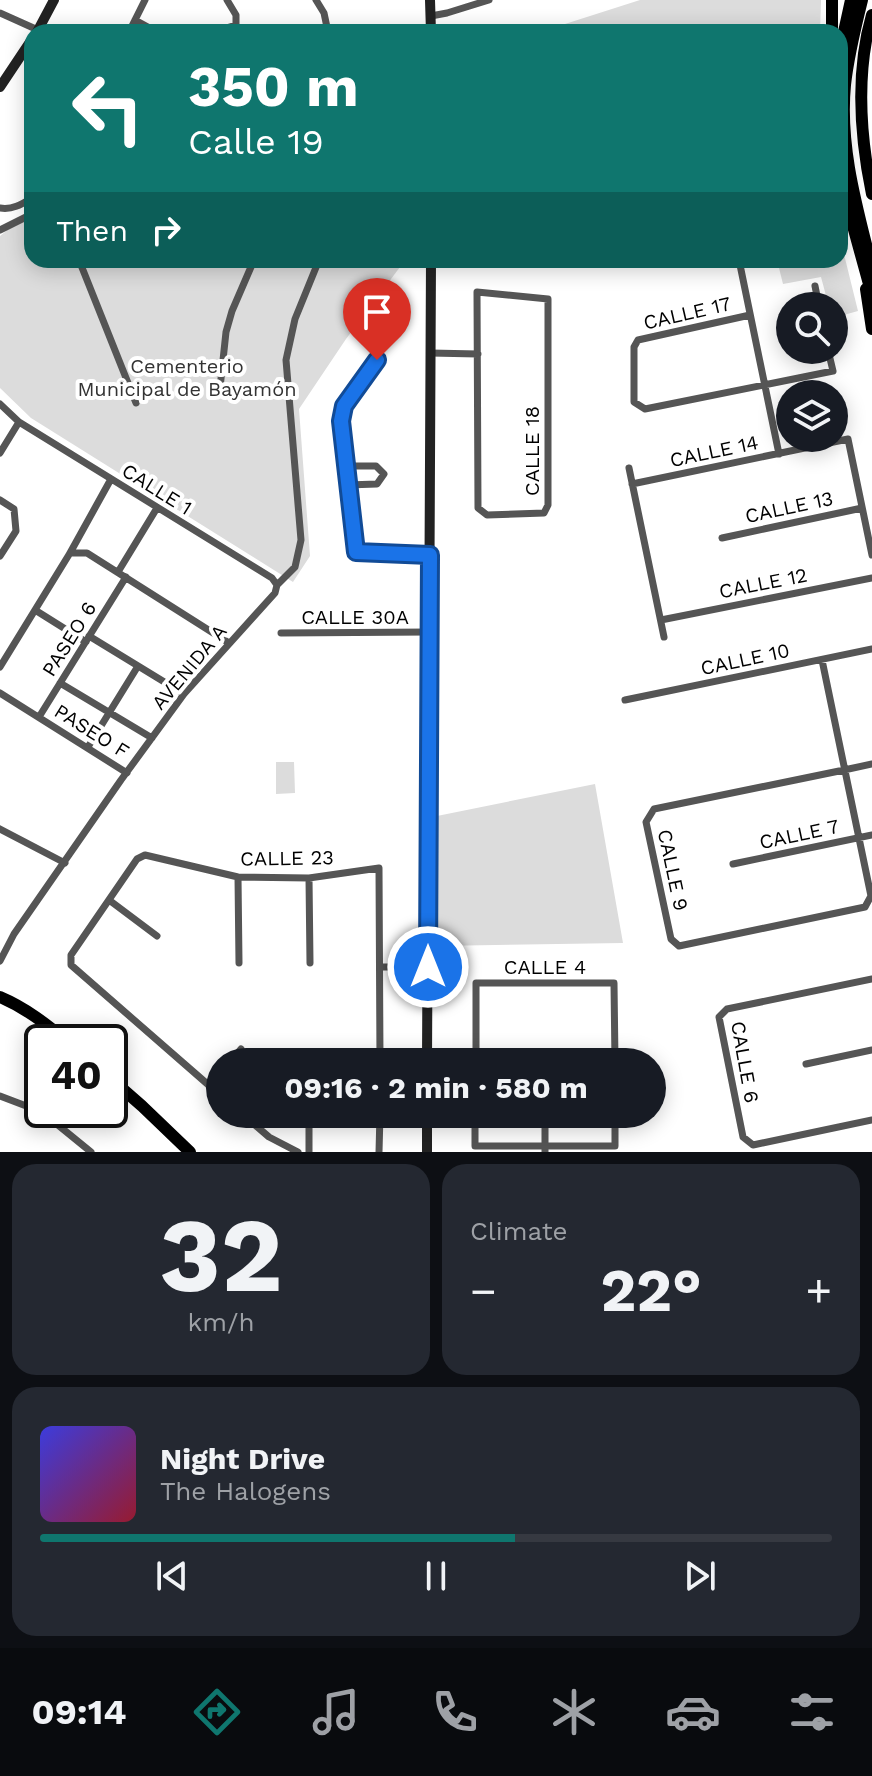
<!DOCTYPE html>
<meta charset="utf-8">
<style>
:root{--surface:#171b24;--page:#242831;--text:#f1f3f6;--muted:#9ea1a6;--line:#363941;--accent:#0f766e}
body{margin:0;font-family:"Work Sans",sans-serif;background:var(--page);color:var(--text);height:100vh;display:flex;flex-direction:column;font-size:30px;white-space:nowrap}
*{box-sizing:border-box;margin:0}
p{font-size:26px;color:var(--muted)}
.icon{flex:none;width:44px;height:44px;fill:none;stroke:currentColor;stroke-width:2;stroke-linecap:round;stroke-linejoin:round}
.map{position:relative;height:1152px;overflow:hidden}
.panel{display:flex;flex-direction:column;gap:12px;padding:12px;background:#0d0f14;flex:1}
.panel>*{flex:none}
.top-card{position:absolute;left:24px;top:24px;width:824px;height:244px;border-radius:24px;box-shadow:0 4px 20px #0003;background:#0f766e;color:#fff;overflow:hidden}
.buttons{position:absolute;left:776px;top:292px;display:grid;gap:16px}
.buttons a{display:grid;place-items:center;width:72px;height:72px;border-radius:50%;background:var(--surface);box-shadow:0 4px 20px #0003;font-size:40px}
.speed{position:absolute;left:24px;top:1024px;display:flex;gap:16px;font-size:40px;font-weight:700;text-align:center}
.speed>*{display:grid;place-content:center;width:104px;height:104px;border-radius:50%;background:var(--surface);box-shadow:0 4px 20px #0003;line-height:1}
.speed .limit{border:4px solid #111;border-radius:12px;background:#fff;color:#111}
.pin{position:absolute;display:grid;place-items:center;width:68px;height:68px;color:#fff;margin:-82px -34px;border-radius:50% 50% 50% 0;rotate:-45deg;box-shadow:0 0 8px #0007}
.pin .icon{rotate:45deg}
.me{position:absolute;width:88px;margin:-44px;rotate:0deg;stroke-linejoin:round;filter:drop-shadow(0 0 6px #0008)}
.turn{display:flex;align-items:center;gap:28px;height:168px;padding:0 32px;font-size:36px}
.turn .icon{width:104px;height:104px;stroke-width:2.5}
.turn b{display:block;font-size:56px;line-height:68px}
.then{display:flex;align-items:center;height:76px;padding:0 32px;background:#0003;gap:16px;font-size:30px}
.big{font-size:60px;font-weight:700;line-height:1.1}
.panel .card{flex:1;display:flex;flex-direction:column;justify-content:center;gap:12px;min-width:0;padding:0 28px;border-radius:24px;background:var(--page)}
.panel .dial{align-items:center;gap:0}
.dial b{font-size:104px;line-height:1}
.song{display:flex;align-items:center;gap:24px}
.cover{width:96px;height:96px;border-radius:12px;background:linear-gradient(135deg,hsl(240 70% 55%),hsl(350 70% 35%))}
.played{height:8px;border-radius:4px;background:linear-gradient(90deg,var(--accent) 60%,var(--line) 60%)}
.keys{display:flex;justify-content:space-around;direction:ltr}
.heat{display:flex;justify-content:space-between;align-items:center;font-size:44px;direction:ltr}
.panel .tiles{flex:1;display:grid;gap:12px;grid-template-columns:1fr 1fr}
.card:last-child{grid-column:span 2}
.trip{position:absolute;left:206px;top:1048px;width:460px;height:80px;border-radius:40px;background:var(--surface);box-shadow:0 4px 20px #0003;font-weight:700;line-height:80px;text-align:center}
.tab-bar{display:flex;height:128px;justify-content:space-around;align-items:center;background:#090b0e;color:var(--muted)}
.tab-bar .icon{width:56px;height:56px}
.tab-bar .selected{color:var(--accent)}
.tab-bar b{font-size:36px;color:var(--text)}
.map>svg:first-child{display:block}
.green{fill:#dcdcdc}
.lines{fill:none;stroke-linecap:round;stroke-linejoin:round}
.street{stroke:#555;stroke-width:7}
.secondary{stroke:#222;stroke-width:10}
.highway{stroke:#000;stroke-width:12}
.route-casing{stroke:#114b97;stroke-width:20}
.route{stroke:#1a73e8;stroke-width:14}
.labels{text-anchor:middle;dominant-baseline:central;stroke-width:8;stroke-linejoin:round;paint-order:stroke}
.street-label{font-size:20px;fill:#000;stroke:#fff}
.park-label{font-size:20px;fill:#333;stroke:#fff}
</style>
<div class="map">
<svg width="872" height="1152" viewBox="0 0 872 1152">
<rect width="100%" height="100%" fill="#fff"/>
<path class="green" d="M 640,0 L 821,0 L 820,32 L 540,32 Z
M 32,210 L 32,260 L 395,260 L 403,263 L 346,339 L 299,409 L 310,556 L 293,582 L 31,418 L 0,388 L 0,236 Z
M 840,238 L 858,311 L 840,316 L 836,301 L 828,303 L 821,277 L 783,284 L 777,260 L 840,260 Z
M 276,762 L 294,762 L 295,793 L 276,794 Z
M 595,784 L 623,943 L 437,946 L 437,816 Z"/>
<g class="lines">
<path class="street" d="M 316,0 L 324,13 L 328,32
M 0,13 L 38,30
M 431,16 L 447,13 L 489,0
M 135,20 L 157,32
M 129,32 L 145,0
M 213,32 L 236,25 L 236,15 L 227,0
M 0,208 C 13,210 22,204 32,198
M 0,230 L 32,214
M 79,260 L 136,403
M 739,260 L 779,454
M 815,286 L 819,306
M 477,292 L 548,299 L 548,505 L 544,513 L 487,515 L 478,508 Z
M 750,315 L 638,340 L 634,347 L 634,402 L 645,409 L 833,371 L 828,350
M 430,353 L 478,354
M 377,360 L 344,406 L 341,421 L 356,552 L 430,555
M 220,388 L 226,332 L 232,311 L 254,260
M 0,404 L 19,422 L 272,578 L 277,585
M 0,453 L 19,422
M 345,466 L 376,466 L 384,474 L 377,484 L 347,485
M 629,468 L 664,637
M 632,484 L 848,439 L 872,555
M 0,500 L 14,509 L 16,531 L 0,556
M 722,538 L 862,508
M 70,553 L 87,553 L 229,643
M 118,572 L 157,508
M 35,610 L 86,642
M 661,620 L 872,578
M 281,633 L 429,632
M 89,636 L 184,694
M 822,660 L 871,896 L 865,907 L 679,946 L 671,939 L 646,822 L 654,809 L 844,770 L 872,764
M 0,667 L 70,553 L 111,479
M 60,683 L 152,738
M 0,693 L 127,773
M 625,700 L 872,649
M 39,717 L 126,577
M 88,747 L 138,666
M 0,829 L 65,863
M 733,864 L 872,835
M 238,877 L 239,963
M 309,878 L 310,963
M 109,900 L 157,936
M 0,961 L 14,934 L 121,780 L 184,694 L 275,593 L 277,585 L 295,567 L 301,540 L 286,360 L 295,319 L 319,260
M 380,967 L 428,967
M 872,979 L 727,1009 L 719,1017 L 743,1137 L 753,1145 L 872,1120
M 309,1059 L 309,1062
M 230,1062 L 241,1049
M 476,1062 L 476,983 L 614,983 L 615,1062
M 546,1062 L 546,1059
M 806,1064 L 872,1050
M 209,1086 L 220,1073
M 220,1095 L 71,965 L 71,955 L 137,859 L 145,855 L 238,877 L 309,878 L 379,868 L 380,1062
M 0,1096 L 42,1112 L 91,1152
M 242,1114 L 269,1137 L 298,1152
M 309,1114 L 309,1152
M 475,1114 L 475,1146 L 615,1146 L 615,1114
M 379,1152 L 380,1114
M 545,1152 L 545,1114"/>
<path class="secondary" d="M 430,0 L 431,32
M 37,32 L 54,0
M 0,87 L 32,39
M 427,1062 L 431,260
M 427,1152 L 427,1114"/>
<path class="highway" d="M 862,0 C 855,28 848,56 845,85 C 839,147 857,208 872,268
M 872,15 C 855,74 860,136 872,194
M 832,32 L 832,0
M 840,65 L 842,41 L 851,0
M 840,169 L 850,215 L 872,295
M 866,289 L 872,329
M 0,997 C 26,1008 46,1024 68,1042
M 110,1078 L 142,1106 L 190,1152"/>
</g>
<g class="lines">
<defs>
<path id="route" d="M 377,360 L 344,406 L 341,421 L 356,552 L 430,555 L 428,967"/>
</defs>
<use href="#route" class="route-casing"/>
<use href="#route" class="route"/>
</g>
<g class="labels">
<g class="street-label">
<text transform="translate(687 313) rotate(-13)">CALLE 17</text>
<text transform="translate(532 451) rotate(-90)">CALLE 18</text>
<text transform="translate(714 451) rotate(-12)">CALLE 14</text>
<text transform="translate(157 489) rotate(32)">CALLE 1</text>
<text transform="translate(789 507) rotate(-12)">CALLE 13</text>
<text transform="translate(763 583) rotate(-11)">CALLE 12</text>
<text x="355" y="617">CALLE 30A</text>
<text transform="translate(69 639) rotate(-58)">PASEO 6</text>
<text transform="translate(745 659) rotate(-12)">CALLE 10</text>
<text transform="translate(189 667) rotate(-50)">AVENIDA A</text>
<text transform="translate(92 731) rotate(32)">PASEO F</text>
<text transform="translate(799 834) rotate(-12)">CALLE 7</text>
<text transform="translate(287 858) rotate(-1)">CALLE 23</text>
<text transform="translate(673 870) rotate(78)">CALLE 9</text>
<text x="545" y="967">CALLE 4</text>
<text transform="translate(745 1062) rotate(80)">CALLE 6</text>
</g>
<g class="park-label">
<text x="187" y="366">Cementerio<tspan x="187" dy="23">Municipal de Bayamón</tspan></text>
</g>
</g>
</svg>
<div class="buttons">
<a><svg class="icon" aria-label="search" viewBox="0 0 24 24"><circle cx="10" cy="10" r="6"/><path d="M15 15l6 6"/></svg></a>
<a><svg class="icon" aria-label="layers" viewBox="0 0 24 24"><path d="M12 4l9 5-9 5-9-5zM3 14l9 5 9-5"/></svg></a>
</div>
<div class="speed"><div class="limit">40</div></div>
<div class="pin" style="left:377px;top:360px;background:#d93025"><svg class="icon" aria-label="arrive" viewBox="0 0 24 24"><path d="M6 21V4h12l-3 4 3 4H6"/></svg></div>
<svg class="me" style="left:428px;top:967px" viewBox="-20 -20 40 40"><circle r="17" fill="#1a73e8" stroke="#fff" stroke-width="3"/><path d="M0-11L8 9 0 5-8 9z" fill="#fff"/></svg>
<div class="trip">09:16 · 2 min · 580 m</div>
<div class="top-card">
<div class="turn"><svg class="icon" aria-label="left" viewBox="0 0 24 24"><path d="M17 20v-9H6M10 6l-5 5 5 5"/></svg><div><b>350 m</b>Calle 19</div></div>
<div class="then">Then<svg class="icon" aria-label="right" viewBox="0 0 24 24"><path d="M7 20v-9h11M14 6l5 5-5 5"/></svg></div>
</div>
</div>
<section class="panel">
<div class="tiles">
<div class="card dial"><b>32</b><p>km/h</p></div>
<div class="card"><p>Climate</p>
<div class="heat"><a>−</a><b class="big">22°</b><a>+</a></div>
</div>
<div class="card">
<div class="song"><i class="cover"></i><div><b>Night Drive</b><p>The Halogens</p></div></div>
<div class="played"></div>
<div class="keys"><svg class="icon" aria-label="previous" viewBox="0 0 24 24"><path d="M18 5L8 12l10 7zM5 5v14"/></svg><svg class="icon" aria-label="pause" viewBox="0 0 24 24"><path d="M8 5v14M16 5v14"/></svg><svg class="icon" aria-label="next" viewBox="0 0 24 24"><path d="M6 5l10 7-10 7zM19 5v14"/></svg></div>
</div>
</div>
</section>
<nav class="tab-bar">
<b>09:14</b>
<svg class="icon selected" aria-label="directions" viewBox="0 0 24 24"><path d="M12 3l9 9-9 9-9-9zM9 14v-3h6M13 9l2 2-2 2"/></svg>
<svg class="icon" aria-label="music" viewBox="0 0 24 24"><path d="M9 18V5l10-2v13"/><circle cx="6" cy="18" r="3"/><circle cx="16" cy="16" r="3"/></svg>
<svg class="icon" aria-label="phone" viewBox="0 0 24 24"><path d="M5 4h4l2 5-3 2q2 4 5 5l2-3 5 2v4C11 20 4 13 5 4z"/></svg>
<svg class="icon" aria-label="climate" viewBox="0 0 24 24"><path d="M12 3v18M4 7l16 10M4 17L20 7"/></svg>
<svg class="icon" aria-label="car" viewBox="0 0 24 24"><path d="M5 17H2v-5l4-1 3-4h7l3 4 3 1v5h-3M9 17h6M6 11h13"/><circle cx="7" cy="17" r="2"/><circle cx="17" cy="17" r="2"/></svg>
<svg class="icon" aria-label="filters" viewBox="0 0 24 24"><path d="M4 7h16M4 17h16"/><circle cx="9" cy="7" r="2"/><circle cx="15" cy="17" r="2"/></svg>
</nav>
